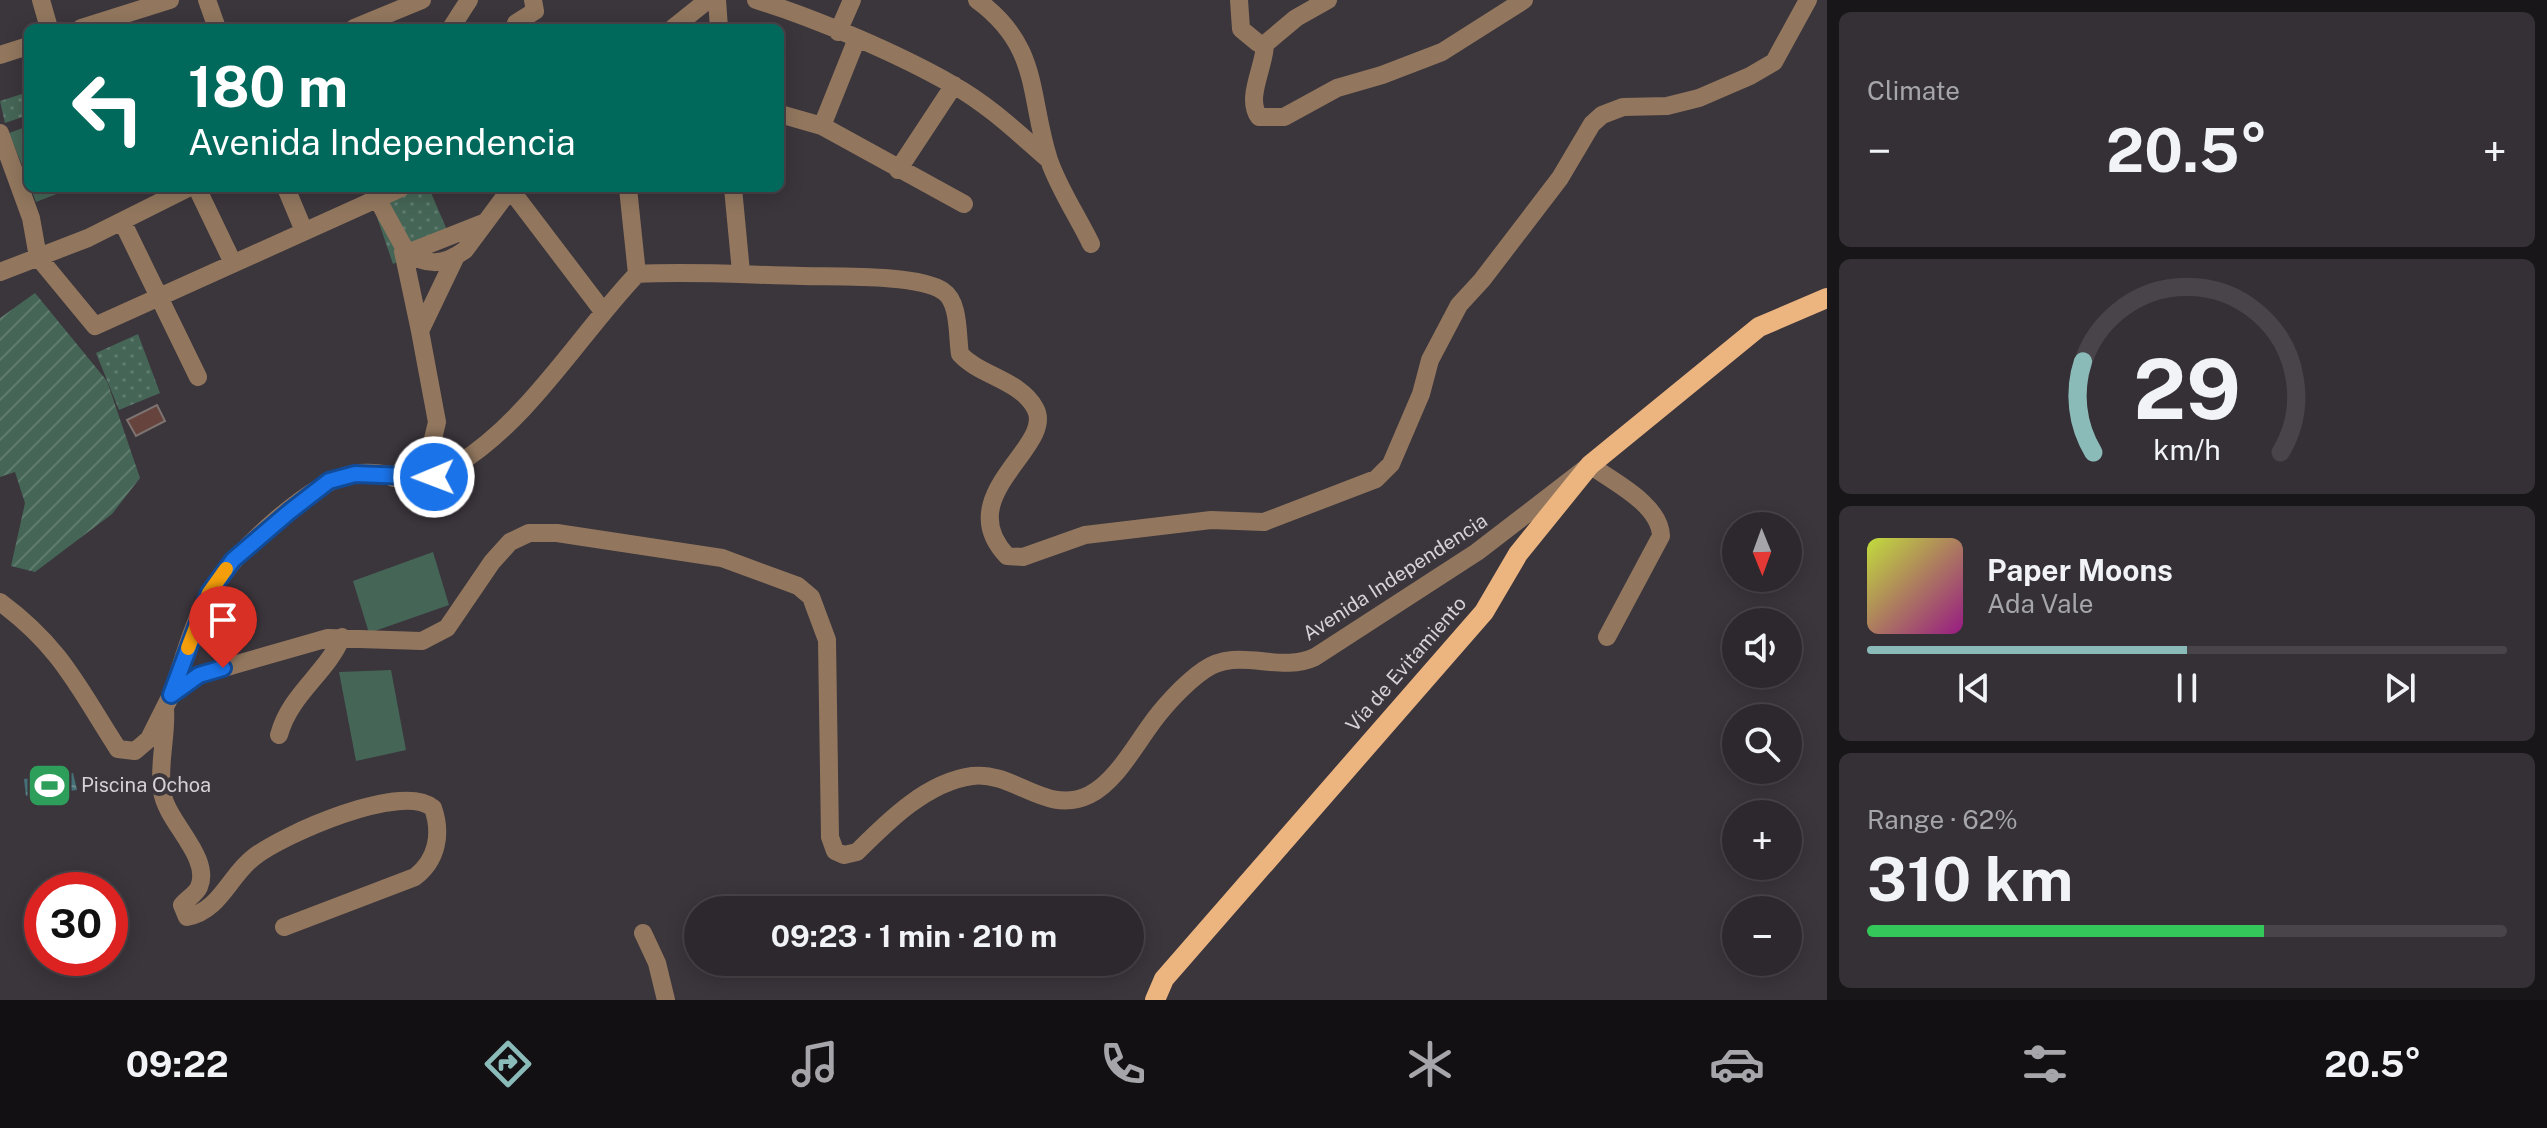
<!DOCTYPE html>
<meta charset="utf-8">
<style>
:root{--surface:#2c282d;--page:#343035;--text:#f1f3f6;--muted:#a6a6aa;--line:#484449;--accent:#8bbbb9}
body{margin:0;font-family:"Public Sans",sans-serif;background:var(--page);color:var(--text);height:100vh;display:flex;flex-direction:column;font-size:30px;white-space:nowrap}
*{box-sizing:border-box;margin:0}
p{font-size:26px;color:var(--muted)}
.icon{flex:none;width:44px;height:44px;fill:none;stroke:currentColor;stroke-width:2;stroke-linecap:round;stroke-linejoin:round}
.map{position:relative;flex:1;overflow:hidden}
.drawer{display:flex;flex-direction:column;gap:12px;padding:12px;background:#181619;width:720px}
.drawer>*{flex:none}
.banner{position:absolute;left:24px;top:24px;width:760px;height:168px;border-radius:12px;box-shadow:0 4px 20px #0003,0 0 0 2px var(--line);background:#00695c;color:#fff;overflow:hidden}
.needle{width:52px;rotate:179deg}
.tools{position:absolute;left:1722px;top:512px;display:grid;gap:16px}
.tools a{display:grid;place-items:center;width:80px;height:80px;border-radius:50%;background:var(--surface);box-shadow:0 4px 20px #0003,0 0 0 2px var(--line);font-size:40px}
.speed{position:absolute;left:24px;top:872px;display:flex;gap:16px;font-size:40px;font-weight:700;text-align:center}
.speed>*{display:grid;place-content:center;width:104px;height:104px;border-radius:50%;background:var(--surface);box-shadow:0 4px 20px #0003,0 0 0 2px var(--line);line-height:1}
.speed .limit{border:12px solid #d22;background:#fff;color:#111}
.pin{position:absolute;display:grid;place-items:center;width:68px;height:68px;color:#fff;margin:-82px -34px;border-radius:50% 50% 50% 0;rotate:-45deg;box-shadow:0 0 8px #0007}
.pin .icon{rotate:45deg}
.me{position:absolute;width:88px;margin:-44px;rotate:269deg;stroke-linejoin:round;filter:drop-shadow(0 0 6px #0008)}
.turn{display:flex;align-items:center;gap:28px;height:168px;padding:0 32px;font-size:36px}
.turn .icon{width:104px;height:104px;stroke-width:2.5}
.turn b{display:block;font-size:56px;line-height:68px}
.big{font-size:60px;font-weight:700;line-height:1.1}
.drawer .widget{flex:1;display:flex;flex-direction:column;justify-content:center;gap:12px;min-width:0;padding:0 28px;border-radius:12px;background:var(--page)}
.drawer .dial{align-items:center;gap:0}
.dial svg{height:208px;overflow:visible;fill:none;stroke:var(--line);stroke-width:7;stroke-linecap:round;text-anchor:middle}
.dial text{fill:var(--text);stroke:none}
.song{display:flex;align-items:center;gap:24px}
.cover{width:96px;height:96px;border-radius:12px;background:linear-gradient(135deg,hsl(70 70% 55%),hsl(310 70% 35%))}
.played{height:8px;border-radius:4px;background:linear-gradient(90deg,var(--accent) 50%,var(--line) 50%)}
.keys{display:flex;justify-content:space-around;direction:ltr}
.heat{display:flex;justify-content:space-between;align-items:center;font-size:44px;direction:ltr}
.charge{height:12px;border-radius:6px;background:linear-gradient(90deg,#34c759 62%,var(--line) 0)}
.trip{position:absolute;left:684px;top:896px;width:460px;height:80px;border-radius:40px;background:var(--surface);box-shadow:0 4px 20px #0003,0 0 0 2px var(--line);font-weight:700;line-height:80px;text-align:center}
.tabs{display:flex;height:128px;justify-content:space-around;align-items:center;background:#121012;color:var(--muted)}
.tabs .icon{width:56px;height:56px}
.tabs .current{color:var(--accent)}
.tabs b{font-size:36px;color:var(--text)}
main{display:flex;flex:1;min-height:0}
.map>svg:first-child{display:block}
.grass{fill:url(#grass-dots)}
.park{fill:#456657}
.garden{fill:url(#garden-furrows)}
.water{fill:url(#water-waves)}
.building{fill:#66433c;stroke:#7d7370;stroke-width:2}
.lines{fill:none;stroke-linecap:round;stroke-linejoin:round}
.minor{stroke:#92775e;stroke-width:18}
.major{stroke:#ecb580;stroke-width:20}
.route-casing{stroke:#114b97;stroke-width:20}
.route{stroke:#1a73e8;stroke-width:14}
.slow{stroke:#f59e0b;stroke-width:14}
.labels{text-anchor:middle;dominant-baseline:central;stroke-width:8;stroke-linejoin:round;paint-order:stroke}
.street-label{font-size:20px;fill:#d5d1d5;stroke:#3b353c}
.poi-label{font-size:20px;fill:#d5d1d5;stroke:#3b353c;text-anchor:start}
</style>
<main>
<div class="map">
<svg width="1827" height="1000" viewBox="0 0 1827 1000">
<defs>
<pattern id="grass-dots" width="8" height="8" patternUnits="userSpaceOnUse" patternTransform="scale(2)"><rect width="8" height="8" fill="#456657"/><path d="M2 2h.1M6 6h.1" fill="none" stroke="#5f7b6e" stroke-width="1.8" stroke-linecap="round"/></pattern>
<pattern id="garden-furrows" width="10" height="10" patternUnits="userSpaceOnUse" patternTransform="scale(2)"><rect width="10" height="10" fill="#456657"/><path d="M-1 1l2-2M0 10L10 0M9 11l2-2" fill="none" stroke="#5f7b6e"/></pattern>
<pattern id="water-waves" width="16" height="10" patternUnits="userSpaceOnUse" patternTransform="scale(2)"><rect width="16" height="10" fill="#447078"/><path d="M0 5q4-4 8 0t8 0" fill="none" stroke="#678a90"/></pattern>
</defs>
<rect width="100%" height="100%" fill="#3b353c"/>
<path class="grass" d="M 28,92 L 28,115 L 5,123 L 0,101 Z
M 367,188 L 429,188 L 450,237 L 393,264 Z
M 138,334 L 160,393 L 119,410 L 96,353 Z"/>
<path class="park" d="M 28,126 L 28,180 L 9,133 Z
M 31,188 L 72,188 L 36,202 Z
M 433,552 L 449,605 L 369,633 L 353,581 Z
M 391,670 L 406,750 L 356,761 L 339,672 Z"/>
<path class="garden" d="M 35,293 L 107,381 L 140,478 L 112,514 L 35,572 L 11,566 L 25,503 L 15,472 L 0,477 L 0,318 Z"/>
<path class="water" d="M 73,773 L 77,790 L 26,796 L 24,779 Z"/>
<path class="building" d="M 157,405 L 165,421 L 136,436 L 127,420 Z"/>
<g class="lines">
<path class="minor" d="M 41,0 L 49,28
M 207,0 L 217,28
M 717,0 L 719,28
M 756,0 C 815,18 899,54 953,85 C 989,105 1019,134 1049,160
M 977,0 C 1041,47 1028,95 1049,160 C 1059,189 1078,217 1091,244
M 1239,0 L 1241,29 L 1258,43 L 1265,44
M 516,23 L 535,11 L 533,0
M 81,28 L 170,0
M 354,28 L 422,0
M 451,28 L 469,0
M 673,28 L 708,0
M 838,32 L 852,0
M 1265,44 C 1265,66 1245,98 1259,117 L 1284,117 L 1337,88 L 1382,75 L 1442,52 L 1524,0
M 1265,44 L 1296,18 L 1328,0
M 0,55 L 28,46
M 780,114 L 822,126 L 964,204
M 822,126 L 856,41
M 0,133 L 31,218 L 38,257 L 95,326 L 401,188
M 898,170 L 954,85
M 197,188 L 233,263
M 286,188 L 304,231
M 628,188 L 637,274
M 733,188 L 741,272
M 510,189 L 602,310
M 373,191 L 407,253 L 483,223
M 122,221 L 198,377
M 0,272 L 88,238 L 188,188
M 420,331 L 403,251 C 426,265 442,267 465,250 L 511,188
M 393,478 L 432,443 L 437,422 L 420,331 L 455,258
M 0,602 C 61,647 78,687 118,749 L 135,751 L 149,739 L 171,695 L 199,675 L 328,638 L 422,641 L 447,628 L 492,562 L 510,542 L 529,533 L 557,533 L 722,558 L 798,586 L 811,597 L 827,640 L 830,837 L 835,851 L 844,855 L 857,852 C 888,821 927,782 972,776 C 1015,771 1046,816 1089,795 C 1114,783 1133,749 1149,727 C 1162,708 1185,683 1204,670 C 1238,646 1279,674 1315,657 L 1477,552 L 1590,465 C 1612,481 1660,504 1661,536 L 1607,637
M 171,695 C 183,662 192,624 210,593 C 231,555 310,482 352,474 C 392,467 414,492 458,464 C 529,420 580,334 637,274 C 693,271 747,275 803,276 C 835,277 918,274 943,291 C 960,302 957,336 960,354 C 980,376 1020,380 1035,408 C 1057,446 949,495 1007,556 L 1023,557 L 1085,535 L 1211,520 L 1264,522 L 1376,479 L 1391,464 L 1421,394 L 1430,360 L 1459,305 L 1482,280 L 1560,178 L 1592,124 L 1602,115 L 1623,107 L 1667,106 L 1699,98 L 1750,76 L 1774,62 L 1808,0
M 165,709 C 167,736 158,764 162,791 C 166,822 212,857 199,887 C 196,894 187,899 182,905 L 187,917 C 220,911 229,876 254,857 C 284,834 401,782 433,808 C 442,834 437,860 415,877 L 284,927
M 279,735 C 290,694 326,674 342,637
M 643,933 L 657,963 L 666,1000"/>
<path class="major" d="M 1155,1000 L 1164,979 L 1484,612 L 1518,554 L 1590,465 L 1759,327 L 1827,298"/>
</g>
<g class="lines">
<defs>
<path id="route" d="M 223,668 L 199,675 L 171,695 L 209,593 L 233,560 L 289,512 L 329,481 L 355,474 L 434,477"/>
</defs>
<use href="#route" class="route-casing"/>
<use href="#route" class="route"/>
<path class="slow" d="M 188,648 L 209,593 L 226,569"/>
</g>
<defs>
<symbol id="stadium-square" viewBox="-11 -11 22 22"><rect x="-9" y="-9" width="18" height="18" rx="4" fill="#2e9e5b" stroke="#3b353c"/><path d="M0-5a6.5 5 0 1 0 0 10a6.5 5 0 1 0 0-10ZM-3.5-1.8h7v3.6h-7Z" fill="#fff"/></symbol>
</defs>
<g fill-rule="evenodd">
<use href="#stadium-square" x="24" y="760" width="51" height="51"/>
</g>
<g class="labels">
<g class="street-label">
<text transform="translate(1395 577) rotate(-33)">Avenida Independencia</text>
<text transform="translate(1406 664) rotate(-49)">Vía de Evitamiento</text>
</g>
<g class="poi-label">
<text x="81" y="785">Piscina Ochoa</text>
</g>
</g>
</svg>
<div class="tools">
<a><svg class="needle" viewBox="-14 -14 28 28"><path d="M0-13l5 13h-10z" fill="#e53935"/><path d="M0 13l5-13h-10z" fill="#a6a6aa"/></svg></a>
<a><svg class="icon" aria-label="sound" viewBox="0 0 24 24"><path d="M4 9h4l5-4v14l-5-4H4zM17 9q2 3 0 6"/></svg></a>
<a><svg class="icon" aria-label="search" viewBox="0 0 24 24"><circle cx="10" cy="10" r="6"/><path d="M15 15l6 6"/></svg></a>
<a>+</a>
<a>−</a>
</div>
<div class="speed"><div class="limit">30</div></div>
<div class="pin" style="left:223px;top:668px;background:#d93025"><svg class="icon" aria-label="arrive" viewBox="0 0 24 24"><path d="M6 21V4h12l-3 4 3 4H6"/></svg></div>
<svg class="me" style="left:434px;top:477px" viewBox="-20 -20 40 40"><circle r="17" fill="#1a73e8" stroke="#fff" stroke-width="3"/><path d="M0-11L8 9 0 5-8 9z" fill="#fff"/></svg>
<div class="trip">09:23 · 1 min · 210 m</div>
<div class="banner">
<div class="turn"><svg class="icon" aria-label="left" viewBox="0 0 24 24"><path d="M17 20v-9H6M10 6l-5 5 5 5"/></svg><div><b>180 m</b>Avenida Independencia</div></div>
</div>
</div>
<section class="drawer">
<div class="widget"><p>Climate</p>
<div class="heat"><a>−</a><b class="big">20.5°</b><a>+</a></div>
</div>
<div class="widget dial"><svg viewBox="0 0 100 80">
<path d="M14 69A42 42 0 1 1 86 69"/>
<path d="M14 69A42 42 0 0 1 10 34" stroke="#8bbbb9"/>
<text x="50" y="56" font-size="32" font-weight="700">29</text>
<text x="50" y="72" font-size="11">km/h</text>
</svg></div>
<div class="widget">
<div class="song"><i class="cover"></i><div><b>Paper Moons</b><p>Ada Vale</p></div></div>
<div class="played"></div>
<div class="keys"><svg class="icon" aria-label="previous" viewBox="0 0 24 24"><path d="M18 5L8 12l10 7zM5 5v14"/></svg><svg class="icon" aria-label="pause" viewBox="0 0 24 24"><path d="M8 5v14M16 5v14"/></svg><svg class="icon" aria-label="next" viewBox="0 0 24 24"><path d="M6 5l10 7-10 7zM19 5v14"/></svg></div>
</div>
<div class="widget"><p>Range · 62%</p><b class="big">310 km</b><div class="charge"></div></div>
</section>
</main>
<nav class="tabs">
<b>09:22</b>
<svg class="icon current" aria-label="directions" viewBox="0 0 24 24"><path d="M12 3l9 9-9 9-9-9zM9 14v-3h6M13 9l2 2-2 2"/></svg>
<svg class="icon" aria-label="music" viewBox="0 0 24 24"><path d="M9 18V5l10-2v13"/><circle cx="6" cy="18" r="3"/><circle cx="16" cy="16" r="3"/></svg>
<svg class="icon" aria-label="phone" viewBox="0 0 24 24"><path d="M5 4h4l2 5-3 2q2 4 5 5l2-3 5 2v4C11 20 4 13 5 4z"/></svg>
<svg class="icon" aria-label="climate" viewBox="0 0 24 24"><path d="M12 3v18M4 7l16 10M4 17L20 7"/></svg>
<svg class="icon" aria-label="car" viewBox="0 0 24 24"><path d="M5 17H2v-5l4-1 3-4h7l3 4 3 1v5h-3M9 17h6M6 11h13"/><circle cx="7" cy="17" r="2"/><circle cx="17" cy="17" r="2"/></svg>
<svg class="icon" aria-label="filters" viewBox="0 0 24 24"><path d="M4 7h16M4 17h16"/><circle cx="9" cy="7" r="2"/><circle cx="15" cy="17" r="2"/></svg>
<b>20.5°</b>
</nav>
